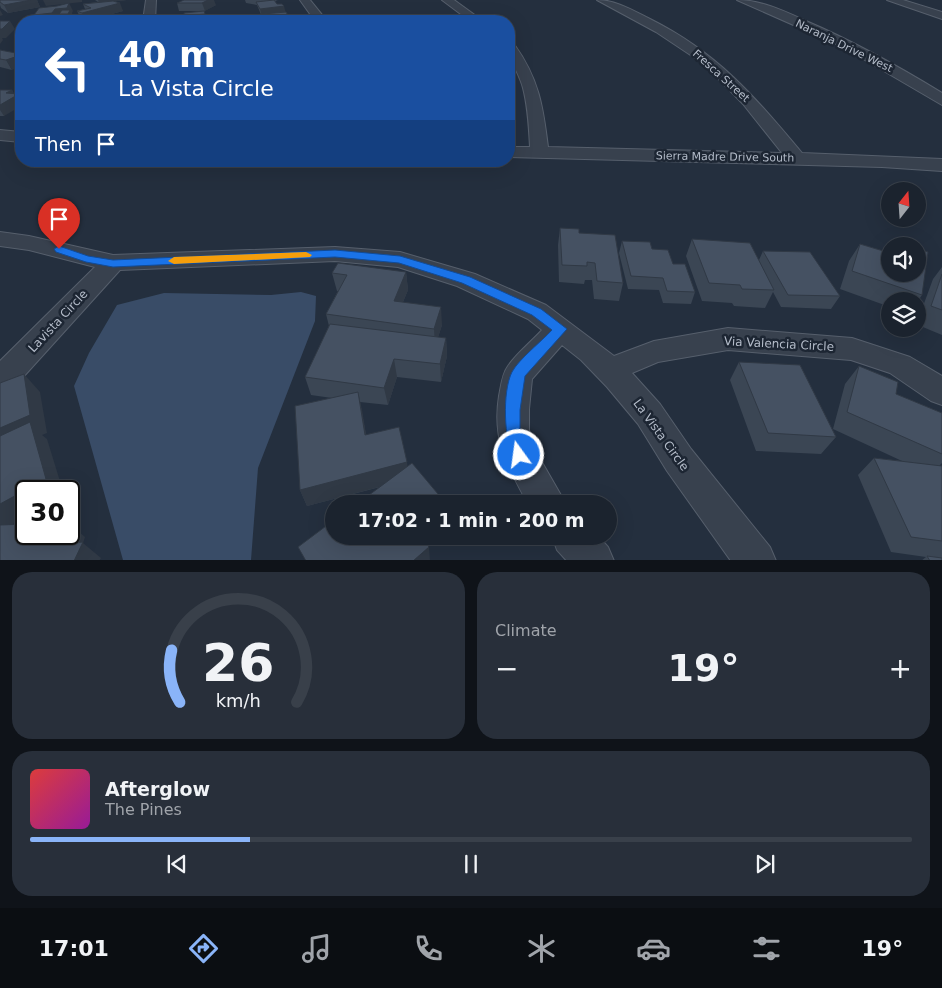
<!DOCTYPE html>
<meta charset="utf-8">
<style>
:root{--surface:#1b232e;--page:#282f3a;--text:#f1f3f6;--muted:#a0a4aa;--line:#39404a;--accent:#8ab4f8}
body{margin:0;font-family:"DejaVu Sans",sans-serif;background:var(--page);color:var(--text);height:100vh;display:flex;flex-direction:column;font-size:19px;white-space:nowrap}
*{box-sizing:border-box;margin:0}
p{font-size:16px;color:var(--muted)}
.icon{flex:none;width:28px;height:28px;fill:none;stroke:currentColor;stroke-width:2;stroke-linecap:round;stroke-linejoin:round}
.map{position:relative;height:560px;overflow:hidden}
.side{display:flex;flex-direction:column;gap:12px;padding:12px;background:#0f1319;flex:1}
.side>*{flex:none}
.top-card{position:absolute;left:15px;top:15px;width:500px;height:152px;border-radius:20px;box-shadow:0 5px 20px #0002,0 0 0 1px var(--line);background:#1a4fa0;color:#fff;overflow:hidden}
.needle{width:32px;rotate:17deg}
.tools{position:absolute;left:881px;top:182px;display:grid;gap:10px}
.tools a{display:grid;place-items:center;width:45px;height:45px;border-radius:50%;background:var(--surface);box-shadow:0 5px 20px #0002,0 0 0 1px var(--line);font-size:25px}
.speed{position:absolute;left:15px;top:480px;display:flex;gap:10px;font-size:25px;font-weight:700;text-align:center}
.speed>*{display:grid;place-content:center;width:65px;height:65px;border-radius:50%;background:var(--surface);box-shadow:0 5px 20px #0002,0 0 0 1px var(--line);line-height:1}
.speed .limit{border:2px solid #111;border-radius:8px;background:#fff;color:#111}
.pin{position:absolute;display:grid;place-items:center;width:42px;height:42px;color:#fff;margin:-51px -21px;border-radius:50% 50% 50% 0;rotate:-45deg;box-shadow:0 0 5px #0007}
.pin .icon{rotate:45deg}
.me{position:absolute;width:55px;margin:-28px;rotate:346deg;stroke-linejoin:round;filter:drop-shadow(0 0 4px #0008)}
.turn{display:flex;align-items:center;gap:18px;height:105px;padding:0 20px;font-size:22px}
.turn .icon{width:65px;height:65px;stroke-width:2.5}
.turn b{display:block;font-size:35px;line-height:42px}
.then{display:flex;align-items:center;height:48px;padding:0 20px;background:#0003;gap:10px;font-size:19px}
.big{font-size:38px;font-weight:800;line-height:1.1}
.side .tile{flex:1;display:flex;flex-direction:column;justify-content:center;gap:8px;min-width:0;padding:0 18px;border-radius:20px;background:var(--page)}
.side .dial{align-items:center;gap:0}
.dial svg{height:130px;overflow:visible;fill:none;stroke:var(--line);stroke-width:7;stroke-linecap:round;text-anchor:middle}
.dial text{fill:var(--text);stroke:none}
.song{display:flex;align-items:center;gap:15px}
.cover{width:60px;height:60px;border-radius:8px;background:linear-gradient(135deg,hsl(0 70% 55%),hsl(300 70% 35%))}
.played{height:5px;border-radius:2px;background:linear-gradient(90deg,var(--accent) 25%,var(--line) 25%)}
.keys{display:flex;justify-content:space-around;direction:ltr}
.heat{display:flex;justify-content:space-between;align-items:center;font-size:28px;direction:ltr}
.side .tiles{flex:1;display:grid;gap:12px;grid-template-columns:1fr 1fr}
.tile:last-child{grid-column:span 2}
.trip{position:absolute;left:325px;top:495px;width:292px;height:50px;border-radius:25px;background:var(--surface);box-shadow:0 5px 20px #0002,0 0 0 1px var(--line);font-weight:800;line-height:50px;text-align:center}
.dock{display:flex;height:80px;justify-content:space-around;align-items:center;background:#0b0e12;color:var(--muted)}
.dock .icon{width:35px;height:35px}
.dock .selected{color:var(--accent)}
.dock b{font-size:22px;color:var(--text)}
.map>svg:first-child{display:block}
.water{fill:#394c67}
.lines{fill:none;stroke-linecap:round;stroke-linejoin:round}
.street-casing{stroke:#565f6c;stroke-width:2}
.street{fill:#38414e;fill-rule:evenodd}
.wall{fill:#3b4654}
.shaded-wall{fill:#303945}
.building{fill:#455162;stroke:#303945}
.route{fill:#1a73e8;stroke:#114b97}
.slow{fill:#f59e0b}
.labels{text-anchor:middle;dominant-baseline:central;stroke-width:5;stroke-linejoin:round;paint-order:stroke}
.far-street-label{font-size:11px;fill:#b4bcc9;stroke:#1d2633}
.street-label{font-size:12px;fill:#b4bcc9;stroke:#1d2633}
</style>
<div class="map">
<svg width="942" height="561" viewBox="0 0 942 561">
<rect width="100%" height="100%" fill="#242f3e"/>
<path class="water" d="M 301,292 L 316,296 L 315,321 L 258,468 L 251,560 L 123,560 L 74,386 L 89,353 L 117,305 L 164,293 L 271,295 Z"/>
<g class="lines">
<defs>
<path id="street" d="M 146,0 L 156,0 L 155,21 L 143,21 Z
M 300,0 L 310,0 L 327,21 L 315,21 Z
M 442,0 L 454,0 L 483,21 L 470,21 Z
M 597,0 C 616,0 632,10 650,19 C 718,53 754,96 802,153 L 942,159 L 942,171 L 882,167 L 509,157 L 509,147 L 530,147 C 529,127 528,107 523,88 C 519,72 508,60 509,43 L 514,44 C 539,79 543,106 548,147 L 782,153 L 743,104 L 704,64 L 656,32 Z
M 737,0 C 761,0 784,11 806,21 C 853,41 898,66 942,93 L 942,105 L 841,46 Z
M 887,0 L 903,0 L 942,12 L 942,19 Z
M 0,130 L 21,132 L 21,142 L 0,140 Z
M 0,232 L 29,236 L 113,255 L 335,247 L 400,252 L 475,274 L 546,305 L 614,356 L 654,341 L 728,328 L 852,338 L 910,357 L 942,376 L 942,405 L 931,401 L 890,373 L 851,360 L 728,350 L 658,362 L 632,373 L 660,404 L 691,449 L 770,547 L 776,561 L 731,561 L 667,471 L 638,424 L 607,387 L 581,360 L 562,345 L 532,379 L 529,409 L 529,430 L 535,450 L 566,504 L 528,504 C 507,465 492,441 499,396 C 501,386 502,374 508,366 C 517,353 531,342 542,330 L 528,319 L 457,286 L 398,267 L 335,261 L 120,270 L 25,375 L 0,387 L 0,361 L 95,267 L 29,250 L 0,246 Z
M 552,536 L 598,536 L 608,547 L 614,561 L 567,561 L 557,550 Z"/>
</defs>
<use href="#street" class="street-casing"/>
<use href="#street" class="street"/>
</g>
<path class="wall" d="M 0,0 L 37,0 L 40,7 L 8,13 L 1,8 L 0,5 Z
M 95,0 L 127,0 L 115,1 L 123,11 L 85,21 L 81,19 L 77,11 L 85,9 L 83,4 L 98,2 Z
M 184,0 L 216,5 L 204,11 L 206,18 L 204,18 L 205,20 L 212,21 L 185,20 L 203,11 L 179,11 L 177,3 Z
M 245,0 L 278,0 L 275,1 L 277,4 L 295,21 L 265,21 L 264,17 L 262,17 L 257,5 L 246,3 Z
M 0,50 L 1,50 L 12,70 L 0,67 Z
M 0,90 L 12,90 L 14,94 L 4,116 L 0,116 Z
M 560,228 L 579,233 L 623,283 L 619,301 L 594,299 L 592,280 L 585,280 L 584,284 L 559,282 L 558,245 Z
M 692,239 L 759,260 L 763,251 L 840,296 L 831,309 L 781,307 L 773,292 L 765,308 L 734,306 L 732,303 L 702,301 L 686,256 Z
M 622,241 L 673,264 L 695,292 L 691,304 L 663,303 L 659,290 L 628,289 L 619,253 Z
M 860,244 L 887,252 L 890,248 L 890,274 L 922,295 L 918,301 L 890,301 L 890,307 L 840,289 L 849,261 Z
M 942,267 L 942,335 L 918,325 L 918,320 L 933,279 Z
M 406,272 L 408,290 L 403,302 L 442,325 L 438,337 L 446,338 L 447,356 L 441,382 L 397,377 L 388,405 L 360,402 L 366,435 L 380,487 L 307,506 L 300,490 L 332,398 L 311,395 L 305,377 L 329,326 L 326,314 L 338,291 L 337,291 L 332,273 Z
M 739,362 L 836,437 L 821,454 L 756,451 L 730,380 Z
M 859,366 L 896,394 L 942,413 L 942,463 L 939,466 L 942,466 L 942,561 L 921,561 L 926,557 L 891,552 L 858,475 L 874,458 L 902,461 L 833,429 L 845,384 Z"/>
<path class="shaded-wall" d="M 31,0 L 37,0 L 40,7 L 8,13 L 4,5 Z
M 43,0 L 82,0 L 82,2 L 46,6 Z
M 98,0 L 127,0 L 99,3 Z
M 208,0 L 214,0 L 216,5 L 205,11 L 202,3 Z
M 69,3 L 73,11 L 72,13 L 74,18 L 72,21 L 63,21 L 61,17 L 59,17 L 56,21 L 37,21 L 34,15 L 55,9 Z
M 120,3 L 123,11 L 85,21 L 82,13 Z
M 284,6 L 286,14 L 263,14 L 264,17 L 262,17 L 260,9 Z
M 0,10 L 3,15 L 0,16 Z
M 205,14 L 206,18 L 195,20 L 194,15 Z
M 294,18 L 295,21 L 272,21 Z
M 10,21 L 15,29 L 6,38 L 2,38 L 3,40 L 0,44 L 0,29 Z
M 18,46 L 21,46 L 21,52 Z
M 21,55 L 21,66 L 12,70 L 6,60 Z
M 12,90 L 15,96 L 19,94 L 21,99 L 21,106 L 4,116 L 0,110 L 0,105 L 6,93 Z
M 406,272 L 408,290 L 396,318 L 394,301 Z
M 441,307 L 442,325 L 435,347 L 434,329 Z
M 446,338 L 447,356 L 441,382 L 440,364 Z
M 394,359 L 397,377 L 388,405 L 384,388 Z
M 24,374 L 40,392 L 47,433 L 42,435 L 47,439 L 63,491 L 26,491 L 26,517 L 0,531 L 0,428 Z
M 358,392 L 362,410 L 369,452 L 365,435 Z
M 407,462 L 409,479 L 307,506 L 300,490 Z
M 438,494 L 439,504 L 425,504 Z
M 69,523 L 85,537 L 83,543 L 101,558 L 99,561 L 74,561 L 56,544 L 61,534 L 69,534 Z
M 429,547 L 430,561 L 413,561 Z"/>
<path class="building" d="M 0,0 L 31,0 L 4,5 L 0,2 Z
M 184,0 L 208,0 L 202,3 L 177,3 Z
M 274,0 L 277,4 L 282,4 L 284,6 L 260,9 L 256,2 Z
M 113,1 L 120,3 L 82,13 L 77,11 L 91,8 L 83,4 Z
M 69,3 L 67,8 L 55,9 L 52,13 L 34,15 L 39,8 L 57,6 Z
M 62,10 L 70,10 L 68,14 L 59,14 Z
M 204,11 L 205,14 L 194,15 L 195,19 L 185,20 L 184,13 Z
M 286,12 L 288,16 L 292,15 L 294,18 L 267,21 L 263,14 Z
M 204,18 L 205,20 L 211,20 L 212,21 L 179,21 Z
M 0,21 L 10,21 L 2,29 L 0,29 Z
M 21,39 L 21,46 L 18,46 Z
M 0,50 L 21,54 L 21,55 L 6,60 L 0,59 Z
M 0,90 L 12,90 L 6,93 L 19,94 L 0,105 Z
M 560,228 L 579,229 L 579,233 L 615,235 L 623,283 L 597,281 L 595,263 L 587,262 L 587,266 L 562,265 Z
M 692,239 L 750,243 L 774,290 L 742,289 L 740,285 L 709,283 Z
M 622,241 L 650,242 L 652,249 L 668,250 L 673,264 L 685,264 L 695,292 L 667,291 L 663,278 L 631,276 Z
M 894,241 L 910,246 L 893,246 Z
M 860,244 L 890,253 L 890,274 L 918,274 L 918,249 L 928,252 L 922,295 L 852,271 Z
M 763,251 L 810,252 L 840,296 L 788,295 Z
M 338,263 L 406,272 L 394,301 L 441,307 L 434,329 L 326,314 L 347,275 L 332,273 Z
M 942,274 L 942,310 L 931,306 Z
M 330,324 L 446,338 L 440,364 L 394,359 L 384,388 L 305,377 Z
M 739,362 L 800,365 L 836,437 L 768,433 Z
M 859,366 L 898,382 L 896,394 L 942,413 L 942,454 L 847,412 Z
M 24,374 L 30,415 L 0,428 L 0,383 Z
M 358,392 L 365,435 L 399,427 L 407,462 L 300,490 L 295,406 Z
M 30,422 L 46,479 L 0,504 L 0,436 Z
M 874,458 L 942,466 L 942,541 L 911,537 Z
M 412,463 L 438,494 L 425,504 L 357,504 Z
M 334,520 L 334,536 L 420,536 L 429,547 L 413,561 L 306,561 L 298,547 Z
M 26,524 L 26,534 L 61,534 L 56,544 L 83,542 L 74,561 L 0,561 L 0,525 Z
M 927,556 L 942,558 L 942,561 L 930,561 Z"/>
<path class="route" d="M 59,246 L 88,256 L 113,260 L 335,250 L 400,256 L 470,277 L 541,309 L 567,329 L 525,376 L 520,410 L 520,430 L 527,455 L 524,460 L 519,462 L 514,460 C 504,440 502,392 512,372 C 519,359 541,342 552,330 L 532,315 L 462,283 L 399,263 L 335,257 L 113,267 L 86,262 L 56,252 L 54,249 Z"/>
<path class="slow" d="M 306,252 L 312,255 L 310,257 L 174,264 L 168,261 L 174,257 Z"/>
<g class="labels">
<g class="far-street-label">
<text transform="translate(844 46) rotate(26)">Naranja Drive West</text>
<text transform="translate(721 76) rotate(42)">Fresca Street</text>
<text transform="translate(725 157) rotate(1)">Sierra Madre Drive South</text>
</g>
<g class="street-label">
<text transform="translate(58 321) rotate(-47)">Lavista Circle</text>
<text transform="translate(779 344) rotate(3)">Via Valencia Circle</text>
<text transform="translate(661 435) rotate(54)">La Vista Circle</text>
</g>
</g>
</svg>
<div class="tools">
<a><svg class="needle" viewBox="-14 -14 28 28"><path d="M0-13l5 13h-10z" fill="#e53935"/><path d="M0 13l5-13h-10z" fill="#a0a4aa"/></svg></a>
<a><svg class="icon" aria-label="sound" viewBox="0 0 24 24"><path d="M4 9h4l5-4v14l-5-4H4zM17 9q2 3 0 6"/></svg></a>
<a><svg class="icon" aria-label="layers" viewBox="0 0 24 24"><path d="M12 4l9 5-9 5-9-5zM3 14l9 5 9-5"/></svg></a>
</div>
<div class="speed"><div class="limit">30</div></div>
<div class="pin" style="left:59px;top:249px;background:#d93025"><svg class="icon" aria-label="arrive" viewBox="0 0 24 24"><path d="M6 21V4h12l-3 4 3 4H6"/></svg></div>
<svg class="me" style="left:519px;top:455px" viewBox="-20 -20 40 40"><circle r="17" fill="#1a73e8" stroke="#fff" stroke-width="3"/><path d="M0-11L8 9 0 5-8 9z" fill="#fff"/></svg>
<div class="trip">17:02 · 1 min · 200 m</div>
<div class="top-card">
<div class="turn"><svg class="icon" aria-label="left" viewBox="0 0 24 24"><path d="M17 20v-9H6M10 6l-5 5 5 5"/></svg><div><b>40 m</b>La Vista Circle</div></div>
<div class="then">Then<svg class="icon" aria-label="arrive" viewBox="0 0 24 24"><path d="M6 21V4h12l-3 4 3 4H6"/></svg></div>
</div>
</div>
<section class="side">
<div class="tiles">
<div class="tile dial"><svg viewBox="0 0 100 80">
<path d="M14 69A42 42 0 1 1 86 69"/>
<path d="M14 69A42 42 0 0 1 9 37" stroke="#8ab4f8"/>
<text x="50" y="56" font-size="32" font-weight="700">26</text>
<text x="50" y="72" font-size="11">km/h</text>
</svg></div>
<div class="tile"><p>Climate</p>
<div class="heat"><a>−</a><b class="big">19°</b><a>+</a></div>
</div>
<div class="tile">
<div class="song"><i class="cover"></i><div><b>Afterglow</b><p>The Pines</p></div></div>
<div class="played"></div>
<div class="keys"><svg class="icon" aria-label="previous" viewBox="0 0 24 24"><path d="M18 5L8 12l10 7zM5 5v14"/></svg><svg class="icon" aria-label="pause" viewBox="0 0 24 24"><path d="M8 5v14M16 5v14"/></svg><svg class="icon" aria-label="next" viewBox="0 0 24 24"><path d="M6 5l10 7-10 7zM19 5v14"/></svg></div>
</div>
</div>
</section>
<nav class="dock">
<b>17:01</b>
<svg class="icon selected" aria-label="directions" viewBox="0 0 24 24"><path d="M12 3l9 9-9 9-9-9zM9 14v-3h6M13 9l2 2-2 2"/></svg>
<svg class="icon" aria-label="music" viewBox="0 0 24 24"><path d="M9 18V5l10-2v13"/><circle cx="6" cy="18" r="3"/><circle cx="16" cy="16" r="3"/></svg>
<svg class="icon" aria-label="phone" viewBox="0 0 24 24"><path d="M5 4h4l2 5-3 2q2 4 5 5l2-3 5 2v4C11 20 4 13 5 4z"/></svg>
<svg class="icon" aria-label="climate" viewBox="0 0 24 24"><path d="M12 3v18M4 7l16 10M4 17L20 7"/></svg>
<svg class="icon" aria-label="car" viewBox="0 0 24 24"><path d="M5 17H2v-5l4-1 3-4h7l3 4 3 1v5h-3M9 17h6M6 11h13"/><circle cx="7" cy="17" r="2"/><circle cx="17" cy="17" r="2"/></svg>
<svg class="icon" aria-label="filters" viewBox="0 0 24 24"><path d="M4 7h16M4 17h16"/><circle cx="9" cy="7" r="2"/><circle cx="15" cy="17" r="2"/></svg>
<b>19°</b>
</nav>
